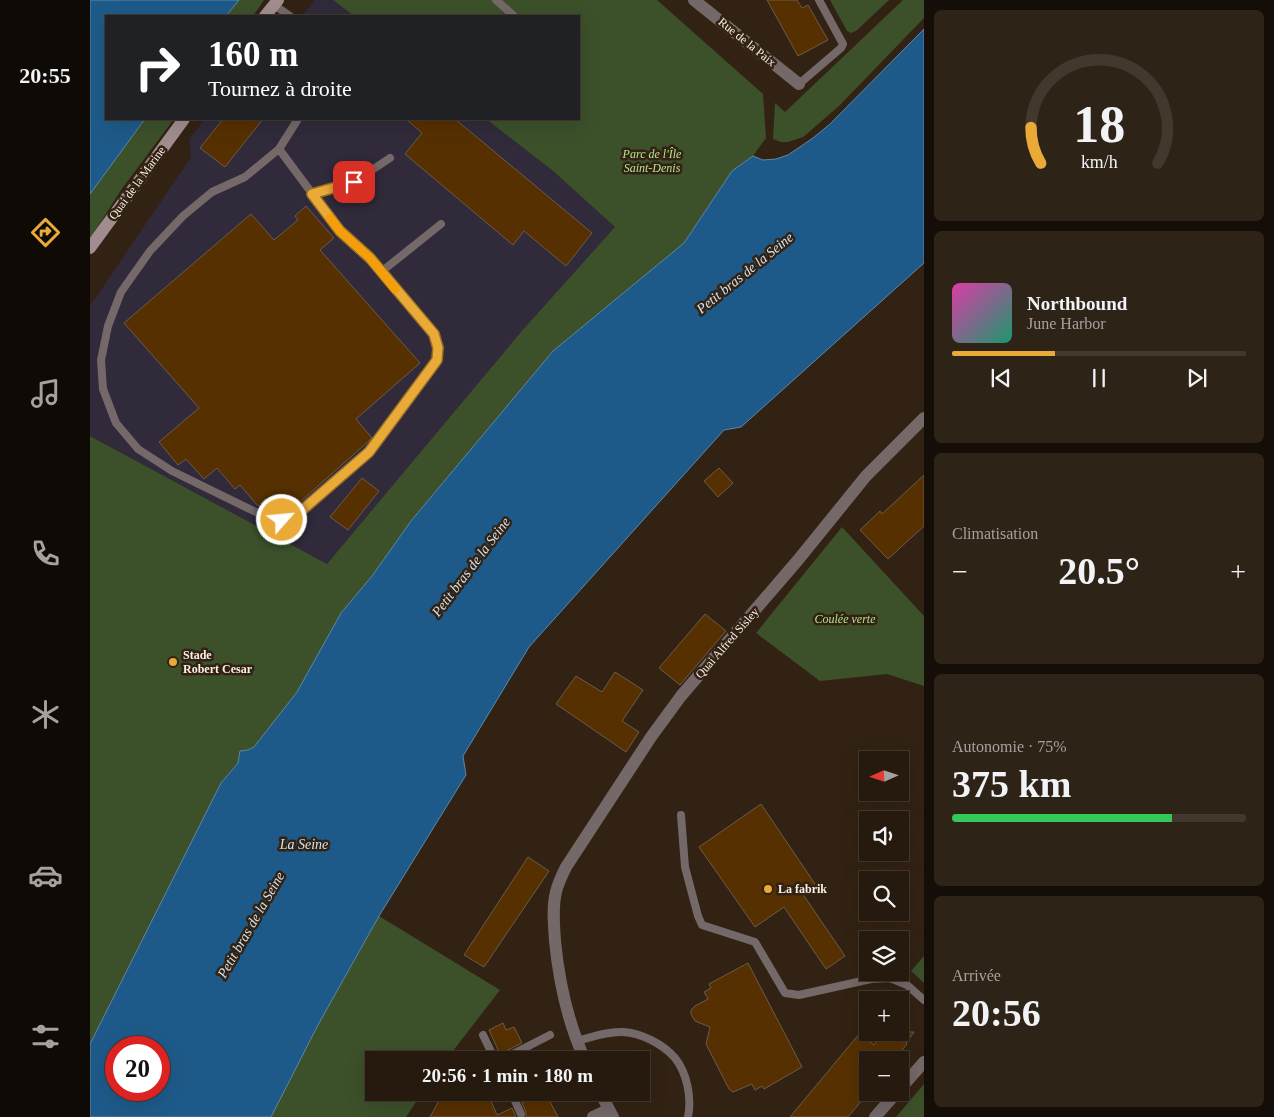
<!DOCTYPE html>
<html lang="fr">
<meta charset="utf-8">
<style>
:root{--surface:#261a0e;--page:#2e2317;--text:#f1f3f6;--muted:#a4a19e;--line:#42382e;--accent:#e9aa38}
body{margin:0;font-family:"Times New Roman",serif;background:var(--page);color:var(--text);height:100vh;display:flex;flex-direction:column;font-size:19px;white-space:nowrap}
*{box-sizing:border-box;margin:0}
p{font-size:16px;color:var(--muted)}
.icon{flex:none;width:28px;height:28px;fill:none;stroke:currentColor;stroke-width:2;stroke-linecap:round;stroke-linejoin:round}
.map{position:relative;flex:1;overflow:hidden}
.side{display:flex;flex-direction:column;gap:10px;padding:10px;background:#150e08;width:350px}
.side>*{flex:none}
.top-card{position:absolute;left:15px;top:15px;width:475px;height:105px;border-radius:0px;box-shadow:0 5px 20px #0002,0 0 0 1px var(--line);background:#202124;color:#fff;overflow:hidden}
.needle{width:32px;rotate:267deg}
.fabs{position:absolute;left:769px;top:751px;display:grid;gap:10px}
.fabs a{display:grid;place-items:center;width:50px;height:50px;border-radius:0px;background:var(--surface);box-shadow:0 5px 20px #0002,0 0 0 1px var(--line);font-size:25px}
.speed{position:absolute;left:15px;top:1036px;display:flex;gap:10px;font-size:25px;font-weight:700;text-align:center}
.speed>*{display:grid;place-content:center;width:65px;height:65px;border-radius:50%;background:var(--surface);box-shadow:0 5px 20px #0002,0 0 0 1px var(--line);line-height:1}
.speed .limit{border:8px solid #d22;background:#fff;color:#111}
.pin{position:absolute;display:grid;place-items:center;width:42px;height:42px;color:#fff;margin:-21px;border-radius:10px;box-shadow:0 2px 8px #0006}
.me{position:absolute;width:55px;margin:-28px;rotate:63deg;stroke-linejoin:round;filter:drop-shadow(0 0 4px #0008)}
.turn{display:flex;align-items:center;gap:18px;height:105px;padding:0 20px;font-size:22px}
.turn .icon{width:65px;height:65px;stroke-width:2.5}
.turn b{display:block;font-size:35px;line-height:42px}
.big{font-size:38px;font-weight:800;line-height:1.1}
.side .tile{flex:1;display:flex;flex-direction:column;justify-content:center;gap:8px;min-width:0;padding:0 18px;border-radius:8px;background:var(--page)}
.side .dial{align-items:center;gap:0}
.dial svg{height:130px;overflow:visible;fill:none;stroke:var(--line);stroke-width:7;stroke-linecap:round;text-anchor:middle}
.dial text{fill:var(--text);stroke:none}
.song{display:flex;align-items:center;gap:15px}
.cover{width:60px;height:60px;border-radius:8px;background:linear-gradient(135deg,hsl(320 70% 55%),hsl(160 70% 35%))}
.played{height:5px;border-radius:2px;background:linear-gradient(90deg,var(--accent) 35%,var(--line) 35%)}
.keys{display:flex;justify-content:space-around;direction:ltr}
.heat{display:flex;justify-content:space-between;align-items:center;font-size:28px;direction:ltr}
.charge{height:8px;border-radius:4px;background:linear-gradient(90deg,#34c759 75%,var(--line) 0)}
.trip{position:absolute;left:275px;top:1051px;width:285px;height:50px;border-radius:0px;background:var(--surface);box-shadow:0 5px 20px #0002,0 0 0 1px var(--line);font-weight:800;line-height:50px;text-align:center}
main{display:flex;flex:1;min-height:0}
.tabs{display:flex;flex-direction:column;width:90px;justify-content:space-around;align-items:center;background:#0f0a06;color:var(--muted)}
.tabs .icon{width:35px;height:35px}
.tabs .current{color:var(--accent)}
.tabs b{font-size:22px;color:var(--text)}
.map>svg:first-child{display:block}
.industrial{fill:#302a3a}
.green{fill:#3c502a}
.water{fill:#1e5a89;stroke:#6087a5;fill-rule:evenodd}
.building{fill:#563000;stroke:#6d5b4a}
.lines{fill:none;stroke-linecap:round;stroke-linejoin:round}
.lane{stroke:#746869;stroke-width:8}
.street{stroke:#746869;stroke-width:12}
.secondary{stroke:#a18d8f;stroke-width:12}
.route-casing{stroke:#976e24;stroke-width:12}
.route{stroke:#e9aa38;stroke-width:9}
.slow{stroke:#f59e0b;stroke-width:9}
.poi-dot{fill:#e9aa38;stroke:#322213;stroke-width:2}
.labels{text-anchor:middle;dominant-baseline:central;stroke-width:5;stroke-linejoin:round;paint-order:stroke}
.street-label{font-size:12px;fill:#fbf0e6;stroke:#322213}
.park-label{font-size:12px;font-style:italic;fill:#b4e48a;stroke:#322213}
.poi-label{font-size:12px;font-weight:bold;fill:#fbf0e6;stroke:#322213;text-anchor:start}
.water-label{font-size:14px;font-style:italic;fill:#d4e4f2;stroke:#322213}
</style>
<main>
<nav class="tabs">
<b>20:55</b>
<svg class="icon current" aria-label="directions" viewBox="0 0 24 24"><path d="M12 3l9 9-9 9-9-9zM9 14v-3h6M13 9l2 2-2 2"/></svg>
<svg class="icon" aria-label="music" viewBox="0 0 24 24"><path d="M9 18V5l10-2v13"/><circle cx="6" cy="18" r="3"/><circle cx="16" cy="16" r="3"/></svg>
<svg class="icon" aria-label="phone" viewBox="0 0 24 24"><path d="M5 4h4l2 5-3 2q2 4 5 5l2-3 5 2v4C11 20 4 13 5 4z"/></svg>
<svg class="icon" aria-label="climate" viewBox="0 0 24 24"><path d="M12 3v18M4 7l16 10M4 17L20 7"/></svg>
<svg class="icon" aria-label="car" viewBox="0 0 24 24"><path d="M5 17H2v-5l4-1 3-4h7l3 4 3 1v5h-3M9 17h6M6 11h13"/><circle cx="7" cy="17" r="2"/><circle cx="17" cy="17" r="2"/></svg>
<svg class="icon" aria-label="filters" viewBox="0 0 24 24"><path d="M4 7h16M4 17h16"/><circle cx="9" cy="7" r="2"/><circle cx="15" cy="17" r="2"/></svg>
</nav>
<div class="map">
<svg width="834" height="1117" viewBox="0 0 834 1117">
<rect width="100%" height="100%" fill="#322213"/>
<path class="industrial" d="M 225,0 L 243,0 L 264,16 L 212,16 Z
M 115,119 L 396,119 L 463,171 L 525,227 L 237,564 L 0,436 L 0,306 L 101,157 L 99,139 Z"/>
<path class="green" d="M 149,0 L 174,0 L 163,16 L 136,16 Z
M 243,0 L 567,0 L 673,94 L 676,138 L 663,156 L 642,171 L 594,243 L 463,351 L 321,521 L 282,576 L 251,613 L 207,692 L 164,747 L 158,750 L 150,751 L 148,762 L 131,783 L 0,1044 L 0,436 L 237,564 L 431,332 L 525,227 L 463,171 L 396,119 L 489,119 L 489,16 L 264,16 Z
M 740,0 L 799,0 L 766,31 L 761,33 L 757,31 Z
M 813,0 L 834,0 L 834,18 L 749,106 L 719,132 L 713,137 L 698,142 L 691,142 L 683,139 L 685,103 L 695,112 Z
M 55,119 L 84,119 L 31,190 L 0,239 L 0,194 Z
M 752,527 L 834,616 L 834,686 L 797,674 L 730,681 L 666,633 Z
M 289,916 L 410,990 L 356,1060 L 284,1060 L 284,1092 L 332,1093 L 316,1117 L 181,1117 L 228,1025 Z
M 834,956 L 834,983 L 821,971 Z
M 834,1084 L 834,1117 L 806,1117 Z"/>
<path class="water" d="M 0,0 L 149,0 L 136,16 L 16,16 L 16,119 L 55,119 L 0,194 Z
M 834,29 L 834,263 L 651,427 L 634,430 L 439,647 L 373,756 L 376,775 L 289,916 L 228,1025 L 181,1117 L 0,1117 L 0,1044 L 131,783 L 148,763 L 150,751 L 158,750 L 164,747 L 207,692 L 251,613 L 282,576 L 321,521 L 463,351 L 594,243 L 642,171 L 663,156 L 673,160 L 686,159 L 698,155 L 723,138 L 740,124 ZM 26,1048 L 69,1048 L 69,1090 L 26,1090 Z"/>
<path class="building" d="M 677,0 L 707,0 L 712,8 L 718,5 L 738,40 L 708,56 Z
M 133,119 L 173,119 L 135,167 L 110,148 Z
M 316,119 L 365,119 L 502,233 L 476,266 L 434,231 L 423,245 L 315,154 L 332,133 Z
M 216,206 L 244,238 L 230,250 L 330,363 L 266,419 L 282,438 L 281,439 L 201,510 L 195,504 L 182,510 L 175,499 L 168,506 L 150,485 L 145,489 L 127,468 L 114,479 L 96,459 L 88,465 L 69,442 L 109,408 L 34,323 L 161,214 L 184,240 L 208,220 L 205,216 Z
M 629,468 L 643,483 L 628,497 L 614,481 Z
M 834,475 L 834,526 L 798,559 L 770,530 L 790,511 L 792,514 Z
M 272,478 L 289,491 L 258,530 L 240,517 Z
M 615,614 L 636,631 L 590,685 L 569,668 Z
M 525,672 L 553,690 L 532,721 L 549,732 L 536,752 L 466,704 L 486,676 L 512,692 Z
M 671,804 L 725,884 L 712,893 L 755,956 L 736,969 L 694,907 L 665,927 L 609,847 Z
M 438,857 L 459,871 L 394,967 L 374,955 Z
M 658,963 L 712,1067 L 674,1089 L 672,1086 L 665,1090 L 662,1084 L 643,1092 L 639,1089 L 616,1044 L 620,1027 L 605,1021 L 601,1014 L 601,1010 L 605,1006 L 618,999 L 614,992 L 621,988 L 619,984 Z
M 413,1023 L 416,1030 L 424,1027 L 432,1043 L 410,1054 L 399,1030 Z
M 794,1032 L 824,1032 L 816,1043 L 817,1044 L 804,1060 L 778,1060 L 778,1093 L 758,1117 L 700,1117 L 770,1033 L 784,1045 Z
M 436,1053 L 439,1060 L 423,1060 Z
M 347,1092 L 397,1092 L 407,1115 L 422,1108 L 426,1117 L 340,1117 L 350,1099 Z
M 454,1092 L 455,1092 L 468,1117 L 436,1117 L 436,1112 L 432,1103 Z"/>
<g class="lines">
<path class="lane" d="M 406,0 L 424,16
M 184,5 L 200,16
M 709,84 L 751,48 L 753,44 L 729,0
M 189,149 L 250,231 L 279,258 L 344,334 L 349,349 L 347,360 L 279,452 L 203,518 L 192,520 L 180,519 L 82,471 L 48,449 L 26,423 L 13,389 L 11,360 L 18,326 L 31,292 L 60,251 L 93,216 L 122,192 L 155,177 L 189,149 L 208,119
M 222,194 L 264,182 L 300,158
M 291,272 L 351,224
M 591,815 L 595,867 L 608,916 L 612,925 L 665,942 L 695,993 L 709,995 L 781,979 L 800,978 L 817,985 L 834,1000
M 393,1035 L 405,1060
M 487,1041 C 502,1037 518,1031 533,1032 C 551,1033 573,1044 585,1058 C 597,1073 602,1098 598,1117
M 411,1060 L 460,1035
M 421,1092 L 431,1114"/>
<path class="street" d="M 604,0 L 709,84
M 495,1060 C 478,1023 469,982 465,941 C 464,925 462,908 466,892 C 468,883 472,875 476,867 L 561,737 L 591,696 L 708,560 L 776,476 L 834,418
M 810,1089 L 834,1062
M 510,1092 L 523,1117
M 503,1117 L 518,1110
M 785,1117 L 807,1092"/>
<path class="secondary" d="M 175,16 L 188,0
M 0,248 L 94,119"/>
</g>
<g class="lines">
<defs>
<path id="route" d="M 192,520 L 203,518 L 279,452 L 347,360 L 348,348 L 344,334 L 280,258 L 250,231 L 222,194 L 264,182"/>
</defs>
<use href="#route" class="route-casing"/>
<use href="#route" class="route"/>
<path class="slow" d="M 240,218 L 250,231 L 280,258 L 305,289"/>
</g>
<g class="poi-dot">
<circle cx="83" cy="662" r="5"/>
<circle cx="678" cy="889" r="5"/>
</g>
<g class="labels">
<g class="street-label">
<text transform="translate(657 42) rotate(39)">Rue de la Paix</text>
<text transform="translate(47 183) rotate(-54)">Quai de la Marine</text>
<text transform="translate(637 643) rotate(-49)">Quai Alfred Sisley</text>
</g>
<g class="park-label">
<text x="562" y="154">Parc de l'Île<tspan x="562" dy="14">Saint-Denis</tspan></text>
<text x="755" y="619">Coulée verte</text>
</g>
<g class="poi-label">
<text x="93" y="655">Stade<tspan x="93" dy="14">Robert Cesar</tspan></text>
<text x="688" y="889">La fabrik</text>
</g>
<g class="water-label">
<text transform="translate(655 273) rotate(-39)">Petit bras de la Seine</text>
<text transform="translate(381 567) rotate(-53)">Petit bras de la Seine</text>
<text x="214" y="844">La Seine</text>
<text transform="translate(161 925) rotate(-60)">Petit bras de la Seine</text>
</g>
</g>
</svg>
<div class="fabs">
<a><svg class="needle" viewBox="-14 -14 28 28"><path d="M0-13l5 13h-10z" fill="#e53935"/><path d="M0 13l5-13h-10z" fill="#a4a19e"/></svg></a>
<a><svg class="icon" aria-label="sound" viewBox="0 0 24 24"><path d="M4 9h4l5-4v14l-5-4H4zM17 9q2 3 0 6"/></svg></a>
<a><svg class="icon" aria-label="search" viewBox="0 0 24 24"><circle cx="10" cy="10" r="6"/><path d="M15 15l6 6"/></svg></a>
<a><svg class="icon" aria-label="layers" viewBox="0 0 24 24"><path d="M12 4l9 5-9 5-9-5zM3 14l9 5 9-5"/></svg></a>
<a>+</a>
<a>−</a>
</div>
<div class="speed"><div class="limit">20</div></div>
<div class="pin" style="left:264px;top:182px;background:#d93025"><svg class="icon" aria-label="arrive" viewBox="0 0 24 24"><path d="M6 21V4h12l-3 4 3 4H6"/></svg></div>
<svg class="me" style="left:192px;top:520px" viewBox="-20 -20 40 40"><circle r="17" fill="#e9aa38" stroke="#fff" stroke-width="3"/><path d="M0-11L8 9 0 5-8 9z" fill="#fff"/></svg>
<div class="trip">20:56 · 1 min · 180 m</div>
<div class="top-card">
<div class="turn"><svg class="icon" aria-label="right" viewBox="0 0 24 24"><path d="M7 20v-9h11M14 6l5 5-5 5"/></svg><div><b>160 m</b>Tournez à droite</div></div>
</div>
</div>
<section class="side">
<div class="tile dial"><svg viewBox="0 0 100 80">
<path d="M14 69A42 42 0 1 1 86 69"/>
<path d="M14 69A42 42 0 0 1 8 47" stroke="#e9aa38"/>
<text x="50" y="56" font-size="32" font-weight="700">18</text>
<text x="50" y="72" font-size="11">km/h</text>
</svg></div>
<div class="tile">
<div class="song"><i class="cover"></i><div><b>Northbound</b><p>June Harbor</p></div></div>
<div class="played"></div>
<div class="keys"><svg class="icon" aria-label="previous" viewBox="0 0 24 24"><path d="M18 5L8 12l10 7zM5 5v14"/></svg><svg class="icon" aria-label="pause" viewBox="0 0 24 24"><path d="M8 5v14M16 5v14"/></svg><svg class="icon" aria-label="next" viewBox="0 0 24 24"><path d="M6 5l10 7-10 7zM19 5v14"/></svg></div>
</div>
<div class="tile"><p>Climatisation</p>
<div class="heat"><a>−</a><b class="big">20.5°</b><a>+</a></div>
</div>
<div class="tile"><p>Autonomie · 75%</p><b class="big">375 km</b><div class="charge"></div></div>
<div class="tile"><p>Arrivée</p><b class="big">20:56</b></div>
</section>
</main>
